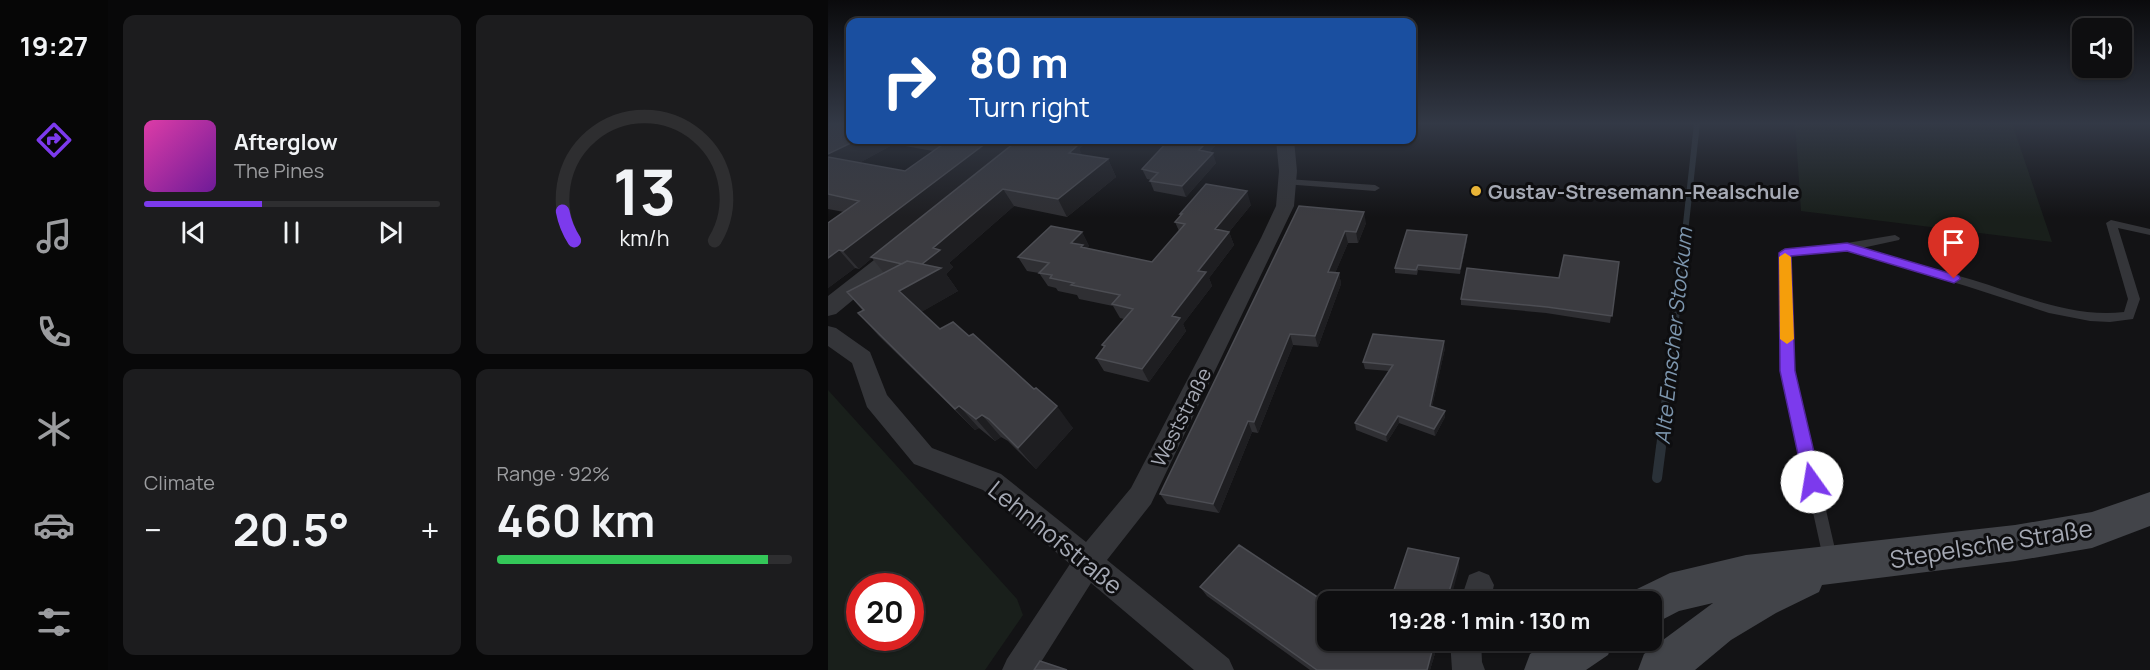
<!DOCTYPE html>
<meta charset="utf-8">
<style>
:root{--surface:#0e0e10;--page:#1c1c1e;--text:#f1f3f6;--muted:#9b9c9f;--line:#2e2e30;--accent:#7c3aed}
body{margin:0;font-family:Manrope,sans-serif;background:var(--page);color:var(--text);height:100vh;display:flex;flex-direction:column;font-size:22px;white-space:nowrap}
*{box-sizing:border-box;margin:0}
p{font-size:20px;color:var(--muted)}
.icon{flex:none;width:33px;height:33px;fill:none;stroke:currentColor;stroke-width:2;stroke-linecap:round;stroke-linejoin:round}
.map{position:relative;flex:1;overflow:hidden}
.side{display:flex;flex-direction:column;gap:15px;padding:15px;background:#080809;width:720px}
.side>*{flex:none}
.banner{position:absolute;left:18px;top:18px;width:570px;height:126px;border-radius:12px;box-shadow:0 2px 4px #0004,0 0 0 2px var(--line);background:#1a4fa0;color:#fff;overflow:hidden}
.buttons{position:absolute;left:1244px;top:18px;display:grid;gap:12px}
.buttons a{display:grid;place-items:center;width:60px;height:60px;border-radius:12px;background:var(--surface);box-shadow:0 2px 4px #0004,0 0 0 2px var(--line);font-size:30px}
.speed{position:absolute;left:18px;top:573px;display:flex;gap:12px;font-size:30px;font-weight:700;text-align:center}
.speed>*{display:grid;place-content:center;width:78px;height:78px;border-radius:50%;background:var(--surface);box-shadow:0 2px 4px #0004,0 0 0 2px var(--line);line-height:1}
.speed .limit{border:9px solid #d22;background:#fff;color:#111}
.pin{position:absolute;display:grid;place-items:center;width:51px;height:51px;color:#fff;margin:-62px -26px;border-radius:50% 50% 50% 0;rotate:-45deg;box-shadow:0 0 6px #0007}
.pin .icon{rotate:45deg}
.me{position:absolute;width:66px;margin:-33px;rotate:347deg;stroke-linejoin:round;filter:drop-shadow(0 0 4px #0008)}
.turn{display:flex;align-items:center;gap:21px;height:126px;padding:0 24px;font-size:27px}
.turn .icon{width:78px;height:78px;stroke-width:2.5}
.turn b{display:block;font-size:42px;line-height:51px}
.big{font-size:45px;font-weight:700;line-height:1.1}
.side .tile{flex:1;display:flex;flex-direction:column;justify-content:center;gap:9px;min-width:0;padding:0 21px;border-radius:12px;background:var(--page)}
.side .dial{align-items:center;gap:0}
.dial svg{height:156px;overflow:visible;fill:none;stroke:var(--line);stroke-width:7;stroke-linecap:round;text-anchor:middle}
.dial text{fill:var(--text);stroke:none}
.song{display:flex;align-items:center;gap:18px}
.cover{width:72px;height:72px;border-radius:9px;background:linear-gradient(135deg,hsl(320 70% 55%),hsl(280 70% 35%))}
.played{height:6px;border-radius:3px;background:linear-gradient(90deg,var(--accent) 40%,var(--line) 40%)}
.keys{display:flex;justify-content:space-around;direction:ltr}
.heat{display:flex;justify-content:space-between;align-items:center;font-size:33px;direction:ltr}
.charge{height:9px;border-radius:4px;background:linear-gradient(90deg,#34c759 92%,var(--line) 0)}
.side .tiles{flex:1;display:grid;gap:15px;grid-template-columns:repeat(2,1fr)}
.trip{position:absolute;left:489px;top:591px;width:345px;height:60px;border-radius:12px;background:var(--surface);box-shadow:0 2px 4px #0004,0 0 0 2px var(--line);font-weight:700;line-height:60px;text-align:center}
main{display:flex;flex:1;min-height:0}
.tabs{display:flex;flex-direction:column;width:108px;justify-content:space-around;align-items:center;background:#060606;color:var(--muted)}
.tabs .icon{width:42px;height:42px}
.tabs .current{color:var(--accent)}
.tabs b{font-size:27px;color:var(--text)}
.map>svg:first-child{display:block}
.green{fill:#191f1b;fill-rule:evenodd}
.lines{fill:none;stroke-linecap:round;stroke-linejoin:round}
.stream-far2{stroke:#2a3138;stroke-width:6}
.stream-far1{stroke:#2a3138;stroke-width:8}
.stream{stroke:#2a3138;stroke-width:10}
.lane{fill:#343539;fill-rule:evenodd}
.street{fill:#343539;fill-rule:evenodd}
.secondary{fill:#424449;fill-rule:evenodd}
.wall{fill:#2f2f33;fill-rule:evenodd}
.shaded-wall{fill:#1e1e21}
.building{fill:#3c3c41;stroke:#4c4d53;stroke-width:1.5}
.route{fill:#7c3aed;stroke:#51269a;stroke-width:1.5}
.slow{fill:#f59e0b}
.poi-dot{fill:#e9b437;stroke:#0e0e10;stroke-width:2}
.labels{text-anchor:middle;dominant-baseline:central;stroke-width:6;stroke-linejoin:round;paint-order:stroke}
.poi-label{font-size:20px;font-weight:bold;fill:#a5a9b4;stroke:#0e0e10;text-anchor:start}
.street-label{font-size:20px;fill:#a5a9b4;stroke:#0e0e10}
.water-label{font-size:21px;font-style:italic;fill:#7d96ae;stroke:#0e0e10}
.near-street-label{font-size:24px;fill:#a5a9b4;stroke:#0e0e10}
</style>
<main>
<nav class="tabs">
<b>19:27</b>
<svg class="icon current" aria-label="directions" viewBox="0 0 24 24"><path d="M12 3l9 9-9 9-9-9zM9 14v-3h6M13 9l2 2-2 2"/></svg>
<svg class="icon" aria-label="music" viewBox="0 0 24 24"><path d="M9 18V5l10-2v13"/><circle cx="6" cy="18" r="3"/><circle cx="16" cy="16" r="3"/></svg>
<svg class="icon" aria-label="phone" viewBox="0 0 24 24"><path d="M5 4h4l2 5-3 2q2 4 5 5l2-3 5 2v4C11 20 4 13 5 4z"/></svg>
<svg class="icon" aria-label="climate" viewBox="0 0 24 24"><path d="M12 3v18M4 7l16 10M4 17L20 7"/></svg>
<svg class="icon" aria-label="car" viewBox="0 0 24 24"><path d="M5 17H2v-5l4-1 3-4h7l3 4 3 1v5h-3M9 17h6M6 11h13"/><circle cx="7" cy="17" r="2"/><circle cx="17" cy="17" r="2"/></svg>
<svg class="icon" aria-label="filters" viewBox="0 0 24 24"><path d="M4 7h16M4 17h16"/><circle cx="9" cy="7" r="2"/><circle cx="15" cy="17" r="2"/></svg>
</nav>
<section class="side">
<div class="tiles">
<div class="tile">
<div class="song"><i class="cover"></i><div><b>Afterglow</b><p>The Pines</p></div></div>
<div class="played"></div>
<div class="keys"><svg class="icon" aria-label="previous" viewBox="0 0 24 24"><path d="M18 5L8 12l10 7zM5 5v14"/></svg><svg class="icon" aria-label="pause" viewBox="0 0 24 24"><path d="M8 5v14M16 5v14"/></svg><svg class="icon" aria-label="next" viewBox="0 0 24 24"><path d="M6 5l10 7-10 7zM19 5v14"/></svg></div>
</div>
<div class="tile dial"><svg viewBox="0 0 100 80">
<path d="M14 69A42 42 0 1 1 86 69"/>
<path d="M14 69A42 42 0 0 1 8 54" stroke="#7c3aed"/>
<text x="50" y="56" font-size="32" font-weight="700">13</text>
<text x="50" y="72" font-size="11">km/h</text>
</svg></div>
<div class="tile"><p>Climate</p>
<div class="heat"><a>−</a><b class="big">20.5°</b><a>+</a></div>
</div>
<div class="tile"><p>Range · 92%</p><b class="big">460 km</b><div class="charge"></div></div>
</div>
</section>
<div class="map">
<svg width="1322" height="670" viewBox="0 0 1322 670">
<rect width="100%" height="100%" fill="#131315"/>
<path class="green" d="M 967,123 L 1184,123 L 1224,242 L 973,211 Z
M 0,390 L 189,599 L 195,615 L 157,670 L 0,670 ZM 32,586 L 82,586 L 82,638 L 32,638 Z"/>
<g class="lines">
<path class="stream-far2" d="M 853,269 L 869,123"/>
<path class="stream-far1" d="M 832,448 L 853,267"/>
<path class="stream" d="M 829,478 L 833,447"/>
<path class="lane" d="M 459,179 L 547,185 L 552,188 L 547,191 L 456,184 L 454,182 Z
M 1283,220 L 1322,229 L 1322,235 L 1290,228 L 1312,299 L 1305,319 L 1282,322 L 1262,321 L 1221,313 L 1138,286 L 1019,251 L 962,256 L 966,371 L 1010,562 L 1007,567 L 1002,569 L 997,567 L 954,371 L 952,253 L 953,250 L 1019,243 L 1067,235 L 1072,238 L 1071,240 L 1034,248 C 1071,259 1108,269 1145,280 C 1194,295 1243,318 1296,312 L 1300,299 L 1278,223 Z"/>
<path class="street" d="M 448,140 L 466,140 L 469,171 L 466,206 L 323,504 L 279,560 L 401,659 L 406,670 L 366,670 L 263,583 L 208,670 L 174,670 L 179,659 L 242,564 L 155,490 L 86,464 L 39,407 L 24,363 L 0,346 L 0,326 L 8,328 L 42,352 L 59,395 L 104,448 L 173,474 L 258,542 L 303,488 L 433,238 L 448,206 L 451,171 Z
M 76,240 L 83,242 L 86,247 L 83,252 L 8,314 L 0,316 L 0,296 L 69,242 Z
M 651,571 L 661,575 L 666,585 L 662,602 L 632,602 L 641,575 Z
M 622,640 L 653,640 L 654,662 L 657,670 L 624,670 Z"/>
<path class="secondary" d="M 1322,492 L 1322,526 L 1264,548 L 1187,561 L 994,585 L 991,592 L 948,613 L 903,640 L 867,670 L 810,670 L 816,654 L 885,603 L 851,611 L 824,625 L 824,602 L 804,602 L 809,589 L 842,573 L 918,555 L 1187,525 L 1264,512 Z
M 724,640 L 786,640 L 780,655 L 758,670 L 696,670 L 702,654 Z"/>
</g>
<path class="wall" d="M 0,123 L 22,140 L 261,140 L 251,149 L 254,155 L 280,159 L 288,177 L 239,217 L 186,206 L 121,263 L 125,267 L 118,274 L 130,291 L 93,312 L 112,329 L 245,428 L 208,469 L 180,441 L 173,437 L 167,441 L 151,428 L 147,430 L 51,336 L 30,313 L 35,311 L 19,292 L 56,273 L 44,258 L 31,269 L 27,268 L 0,288 L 16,212 L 0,209 ZM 66,144 L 105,151 L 77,171 L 31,163 Z
M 341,140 L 392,140 L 382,152 L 388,163 L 358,197 L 326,191 L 322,181 L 323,180 L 319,179 L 314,169 Z
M 423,205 L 401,232 L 406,245 L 381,278 L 384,286 L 355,324 L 358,331 L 321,382 L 276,371 L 268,358 L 276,348 L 274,345 L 296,319 L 292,318 L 285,306 L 251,299 L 249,295 L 230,291 L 228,288 L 220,286 L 211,273 L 199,271 L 190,257 L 254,232 L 261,246 L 258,248 L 324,262 L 351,231 L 347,222 L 353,216 L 352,214 Z
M 471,206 L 538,223 L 530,243 L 520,243 L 507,273 L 511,273 L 513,284 L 490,347 L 465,345 L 430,433 L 424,432 L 391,513 L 339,504 L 332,494 Z
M 639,240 L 632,274 L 590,270 L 589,275 L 567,273 L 567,268 Z
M 791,262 L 782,323 L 718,313 L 633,305 L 633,299 L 731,278 Z
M 617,348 L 604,406 L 617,411 L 617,417 L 607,436 L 571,423 L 559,442 L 528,430 L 527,423 L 561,371 L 537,369 L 535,362 Z
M 372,587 L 500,640 L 611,640 L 602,670 L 482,670 L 379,596 Z"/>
<path class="shaded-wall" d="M 29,140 L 63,140 L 66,144 L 11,174 L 0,160 L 0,154 Z
M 162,140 L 194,140 L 43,257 L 44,258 L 31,269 L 15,251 Z
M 233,140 L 261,140 L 251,149 L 258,163 L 250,170 L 230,142 Z
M 381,140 L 392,140 L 375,160 L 371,150 Z
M 385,153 L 388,163 L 358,197 L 354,186 Z
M 280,159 L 288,177 L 239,217 L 230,199 Z
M 175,189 L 186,206 L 121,263 L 125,267 L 118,274 L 130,291 L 90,314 L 71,291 L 91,267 L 105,248 Z
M 419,191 L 423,205 L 392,243 L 387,229 Z
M 536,212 L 538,223 L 530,243 L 528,232 Z
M 517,231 L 520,243 L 503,283 L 500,272 Z
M 254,232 L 261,246 L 258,249 L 243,243 Z
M 401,232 L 406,245 L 381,278 L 384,286 L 355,324 L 358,331 L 321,382 L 314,369 L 370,271 Z
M 639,235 L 639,240 L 632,274 L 632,269 Z
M 11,250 L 27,268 L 0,288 L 0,258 Z
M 511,273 L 513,284 L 490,347 L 487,336 Z
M 462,334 L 465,345 L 430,433 L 426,422 Z
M 616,341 L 617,348 L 603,412 L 602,406 Z
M 131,406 L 151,428 L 147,430 L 127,409 Z
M 229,406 L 245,428 L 208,469 L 190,448 Z
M 617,411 L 617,417 L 607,436 L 606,429 Z
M 154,415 L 173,437 L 167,441 L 148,419 Z
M 570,416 L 571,423 L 559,442 L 558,435 Z
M 420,421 L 424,432 L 391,513 L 385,504 Z
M 631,558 L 631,568 L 622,602 L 618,602 Z
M 607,640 L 611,640 L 602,670 L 599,670 Z"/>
<path class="building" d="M 0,123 L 22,123 L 22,140 L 29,140 L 0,154 Z
M 121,140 L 162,140 L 15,251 L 11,250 L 0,258 L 0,223 L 31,201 L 0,194 L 0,157 L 77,171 Z
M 190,140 L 233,140 L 230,142 L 249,146 L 241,153 L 280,159 L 230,199 L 175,189 L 105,248 L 112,250 L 94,264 L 79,261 L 74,264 L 43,257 Z
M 341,140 L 381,140 L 371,150 L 385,153 L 354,186 L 322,181 L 330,173 L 314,169 Z
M 378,184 L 419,191 L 387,229 L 401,232 L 370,271 L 378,272 L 344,316 L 352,318 L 314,369 L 268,358 L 277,346 L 274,345 L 305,309 L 284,304 L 292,295 L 243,285 L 246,283 L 222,278 L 224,275 L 211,273 L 221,263 L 190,257 L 223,226 L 254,232 L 243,243 L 255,245 L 253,247 L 324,262 L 357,224 L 347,222 L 354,214 L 352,214 Z
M 471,206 L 536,212 L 528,232 L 517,231 L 500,272 L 511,273 L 487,336 L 462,334 L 426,422 L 420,421 L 385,504 L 332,494 Z
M 579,230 L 639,235 L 632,269 L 590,265 L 588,270 L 567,268 Z
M 736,255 L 791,262 L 784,316 L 719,307 L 633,299 L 639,268 L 731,278 Z
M 79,261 L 113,268 L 71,291 L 112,329 L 125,322 L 141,336 L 145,334 L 206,389 L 208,388 L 229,406 L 190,448 L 161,419 L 154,415 L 148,419 L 131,406 L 127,409 L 30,313 L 36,310 L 19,292 Z
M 545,334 L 616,341 L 602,406 L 617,411 L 606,429 L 570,416 L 558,435 L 527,423 L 565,365 L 535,362 Z
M 411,545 L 500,604 L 500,640 L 607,640 L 599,670 L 489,670 L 372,587 Z
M 580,548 L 631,558 L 618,602 L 562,602 Z
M 212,661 L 239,670 L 206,670 Z"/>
<linearGradient id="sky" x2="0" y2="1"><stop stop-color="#0a0a0c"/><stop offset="0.57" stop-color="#333946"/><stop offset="1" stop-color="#333946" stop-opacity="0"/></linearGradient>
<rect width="1322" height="217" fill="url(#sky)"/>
<path class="route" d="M 1019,243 L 1131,276 L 1132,279 L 1126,283 L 1019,251 L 963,256 L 967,371 L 993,482 L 990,487 L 984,489 L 979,487 L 976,482 L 952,371 L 951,253 L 957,249 Z"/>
<path class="slow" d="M 957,253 L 963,257 L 966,339 L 959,344 L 952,339 L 951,257 Z"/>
<circle class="poi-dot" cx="648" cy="191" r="6"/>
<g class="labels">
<g class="poi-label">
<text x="660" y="191">Gustav-Stresemann-Realschule</text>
</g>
<g class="street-label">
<text transform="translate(353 417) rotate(-63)">Weststraße</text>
</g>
<g class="water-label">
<text transform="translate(845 336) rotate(-84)">Alte Emscher Stockum</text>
</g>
<g class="near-street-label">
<text transform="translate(228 537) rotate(39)">Lehnhofstraße</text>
<text transform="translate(1163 543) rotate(-9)">Stepelsche Straße</text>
</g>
</g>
</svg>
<div class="buttons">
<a><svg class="icon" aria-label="sound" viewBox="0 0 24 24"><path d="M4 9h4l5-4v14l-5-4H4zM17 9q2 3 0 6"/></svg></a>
</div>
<div class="speed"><div class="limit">20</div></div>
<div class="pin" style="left:1126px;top:279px;background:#d93025"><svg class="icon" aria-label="arrive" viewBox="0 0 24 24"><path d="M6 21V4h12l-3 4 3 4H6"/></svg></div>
<svg class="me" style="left:984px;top:482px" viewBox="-20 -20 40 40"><circle r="19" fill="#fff"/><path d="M0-13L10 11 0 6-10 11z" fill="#7c3aed"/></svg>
<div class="trip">19:28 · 1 min · 130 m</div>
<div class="banner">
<div class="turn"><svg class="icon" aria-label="right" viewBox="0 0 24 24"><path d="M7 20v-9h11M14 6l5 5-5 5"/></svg><div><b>80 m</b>Turn right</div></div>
</div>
</div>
</main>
